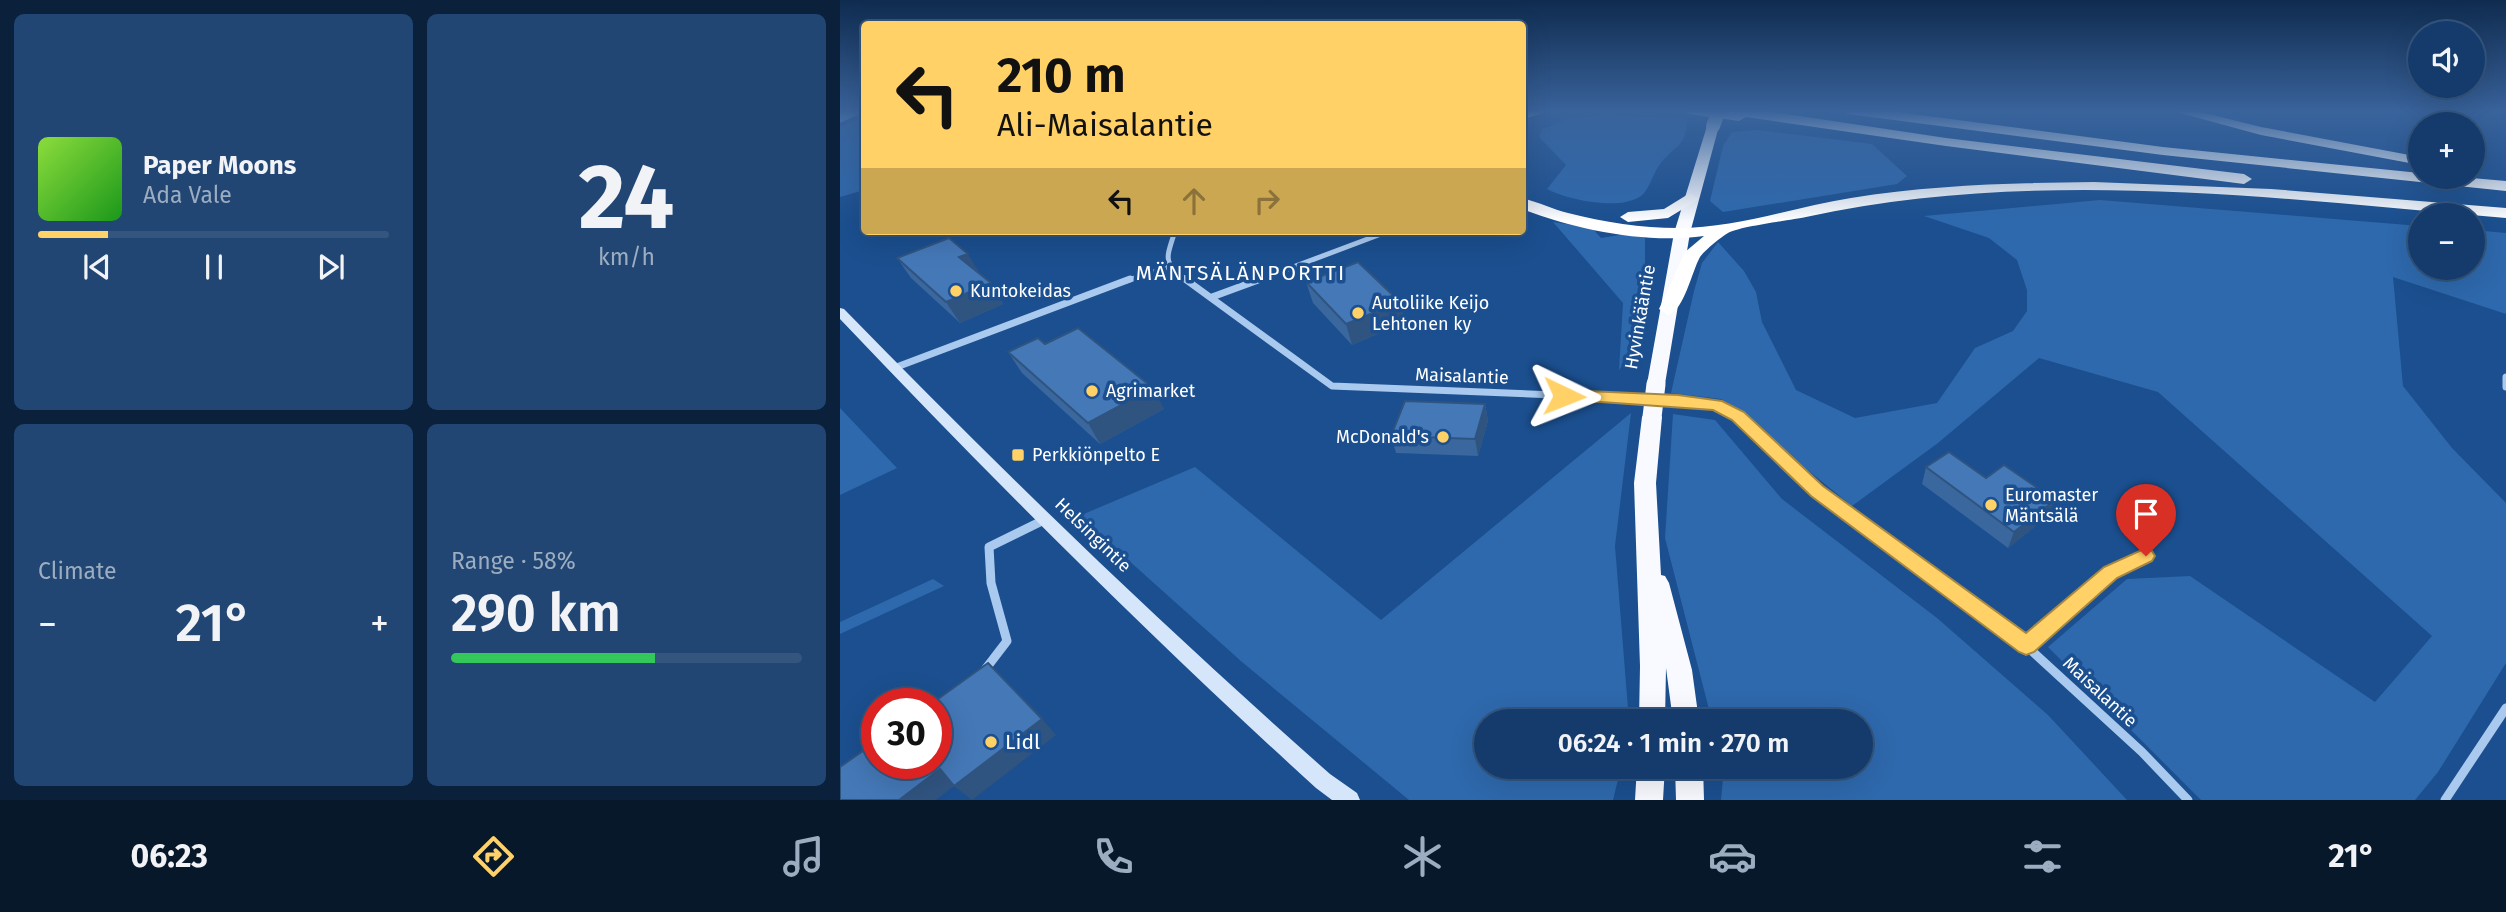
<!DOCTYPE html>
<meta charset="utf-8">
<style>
:root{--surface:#143b6b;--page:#214673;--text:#f1f3f6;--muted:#9dadc1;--line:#33557e;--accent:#ffd166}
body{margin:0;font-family:"Fira Sans",sans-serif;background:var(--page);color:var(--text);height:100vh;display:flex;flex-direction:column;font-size:26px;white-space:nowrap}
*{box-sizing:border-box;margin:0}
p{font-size:23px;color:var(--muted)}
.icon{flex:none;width:38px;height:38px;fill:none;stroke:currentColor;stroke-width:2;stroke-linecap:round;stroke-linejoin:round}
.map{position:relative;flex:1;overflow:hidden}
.drawer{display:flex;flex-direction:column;gap:14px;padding:14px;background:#0b203b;width:840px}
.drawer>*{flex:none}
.top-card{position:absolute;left:21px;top:21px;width:665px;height:214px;border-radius:7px;box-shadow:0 7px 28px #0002,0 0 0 2px var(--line);background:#ffd166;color:#111;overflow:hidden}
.controls{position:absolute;left:1568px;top:21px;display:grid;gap:14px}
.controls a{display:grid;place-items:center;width:77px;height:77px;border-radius:50%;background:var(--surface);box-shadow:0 7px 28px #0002,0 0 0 2px var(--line);font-size:35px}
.speed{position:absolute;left:21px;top:688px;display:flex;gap:14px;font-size:35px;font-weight:700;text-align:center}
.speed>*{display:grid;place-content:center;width:91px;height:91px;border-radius:50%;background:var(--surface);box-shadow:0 7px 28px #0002,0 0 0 2px var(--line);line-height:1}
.speed .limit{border:10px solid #d22;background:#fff;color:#111}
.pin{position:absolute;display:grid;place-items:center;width:60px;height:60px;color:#fff;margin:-72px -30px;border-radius:50% 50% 50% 0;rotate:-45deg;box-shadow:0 0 7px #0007}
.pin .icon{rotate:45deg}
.me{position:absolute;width:77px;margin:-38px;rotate:92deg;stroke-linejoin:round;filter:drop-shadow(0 0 5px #0008)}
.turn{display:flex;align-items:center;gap:24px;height:147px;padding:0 21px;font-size:32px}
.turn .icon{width:91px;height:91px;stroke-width:2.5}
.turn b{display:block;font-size:49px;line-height:60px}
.lanes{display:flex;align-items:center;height:66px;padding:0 21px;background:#0003;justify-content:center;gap:35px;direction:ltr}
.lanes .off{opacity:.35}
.big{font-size:52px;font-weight:600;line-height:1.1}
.drawer .widget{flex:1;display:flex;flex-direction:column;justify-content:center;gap:10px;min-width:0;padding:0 24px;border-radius:10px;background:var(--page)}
.drawer .dial{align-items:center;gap:0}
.dial b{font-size:91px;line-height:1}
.song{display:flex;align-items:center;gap:21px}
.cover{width:84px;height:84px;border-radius:10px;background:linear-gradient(135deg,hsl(90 70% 55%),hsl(120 70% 35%))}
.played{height:7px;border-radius:4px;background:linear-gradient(90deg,var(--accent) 20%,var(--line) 20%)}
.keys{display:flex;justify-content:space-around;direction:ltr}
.heat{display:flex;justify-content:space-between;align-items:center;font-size:38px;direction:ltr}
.charge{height:10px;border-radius:5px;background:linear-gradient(90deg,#34c759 58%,var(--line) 0)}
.drawer .tiles{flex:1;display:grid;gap:14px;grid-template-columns:repeat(2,1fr)}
.trip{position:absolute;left:634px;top:709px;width:399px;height:70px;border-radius:35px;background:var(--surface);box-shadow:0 7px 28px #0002,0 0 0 2px var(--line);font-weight:600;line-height:70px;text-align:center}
.menu{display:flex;height:112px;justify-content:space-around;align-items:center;background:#08182b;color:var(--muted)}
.menu .icon{width:49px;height:49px}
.menu .selected{color:var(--accent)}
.menu b{font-size:32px;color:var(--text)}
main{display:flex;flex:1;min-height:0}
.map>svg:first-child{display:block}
.green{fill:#2e69ad}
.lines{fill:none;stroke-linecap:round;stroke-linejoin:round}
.minor-far2{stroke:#a9c9ee;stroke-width:5}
.minor-far1{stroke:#a9c9ee;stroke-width:7}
.minor{stroke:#a9c9ee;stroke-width:9}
.tertiary{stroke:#a9c9ee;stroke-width:9}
.secondary{fill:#d6e6fa;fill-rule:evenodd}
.trunk{fill:#f8faff;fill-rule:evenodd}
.motorway{fill:#fff;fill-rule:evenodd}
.trunk-bridge-far1{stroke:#f8faff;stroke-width:14}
.trunk-bridge{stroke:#f8faff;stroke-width:19}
.wall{fill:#3a679d}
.shaded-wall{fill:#305480}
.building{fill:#4478b7;stroke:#305480;stroke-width:2}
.route{fill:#ffd166;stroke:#a68842;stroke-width:2}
.poi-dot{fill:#ffd166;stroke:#1b4f8f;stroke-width:2.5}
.labels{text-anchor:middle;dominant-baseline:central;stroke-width:7;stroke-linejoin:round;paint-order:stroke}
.poi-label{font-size:18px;fill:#fff;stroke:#1b4f8f;text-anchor:start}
.street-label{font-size:18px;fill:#fff;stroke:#1b4f8f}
.quarter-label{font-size:21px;letter-spacing:2px;fill:#fff;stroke:#1b4f8f}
.near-poi-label{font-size:21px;fill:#fff;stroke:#1b4f8f;text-anchor:start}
</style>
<main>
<section class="drawer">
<div class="tiles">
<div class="widget">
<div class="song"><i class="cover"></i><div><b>Paper Moons</b><p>Ada Vale</p></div></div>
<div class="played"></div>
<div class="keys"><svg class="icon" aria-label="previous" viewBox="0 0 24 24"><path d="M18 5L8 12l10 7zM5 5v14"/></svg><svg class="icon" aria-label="pause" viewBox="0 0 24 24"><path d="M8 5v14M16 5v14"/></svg><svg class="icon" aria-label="next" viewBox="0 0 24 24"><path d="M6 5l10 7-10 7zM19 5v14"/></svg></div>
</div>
<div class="widget dial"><b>24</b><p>km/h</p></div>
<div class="widget"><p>Climate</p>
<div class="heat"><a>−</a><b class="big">21°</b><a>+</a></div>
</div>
<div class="widget"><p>Range · 58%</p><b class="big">290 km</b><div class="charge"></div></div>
</div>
</section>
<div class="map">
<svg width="1666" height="800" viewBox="0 0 1666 800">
<rect width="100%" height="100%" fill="#1b4f8f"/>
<path class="green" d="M 766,115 L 848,119 C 843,152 838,141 821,163 C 813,172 810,189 801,196 C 780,211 728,200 707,189 L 726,165 L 699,137 L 702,129 L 729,119 Z
M 24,116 L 24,190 L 0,197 L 0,127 Z
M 917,130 L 1032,144 L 1067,176 L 1057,184 L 883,212 L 870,201 L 883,146 L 892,132 Z
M 1260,200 L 1580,226 L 1580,268 L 1633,268 L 1633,230 L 1666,233 L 1666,314 L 1553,277 L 1563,386 L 1612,448 L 1666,503 L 1666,663 L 1598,772 L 1575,800 L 1361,800 L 1208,647 L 1287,579 L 1350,576 L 1535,702 L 1592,636 L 1318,392 L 1199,358 L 1098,443 L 1012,506 L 959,463 L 906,413 L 881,399 L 831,393 L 854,291 L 862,263 L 878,242 L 904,271 L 916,292 L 922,322 L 956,390 L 1015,418 L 1097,403 L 1135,348 L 1173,331 L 1187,311 L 1187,290 L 1177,260 L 1149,238 L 1084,216 Z
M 713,222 L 752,228 L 761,238 L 791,233 L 805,238 L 805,264 L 792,352 L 779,370 L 783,303 Z
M 0,408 L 57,468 L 0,495 Z
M 791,413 L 775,546 L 789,721 L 646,721 L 646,766 L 781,767 L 773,800 L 569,800 L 402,662 L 239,516 L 355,467 L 541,620 Z
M 833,414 L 875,420 L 942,499 L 1097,618 L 1208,715 L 1287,800 L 881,800 L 884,767 L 1020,766 L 1020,721 L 872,721 L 825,538 Z
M 93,579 L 104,586 L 0,634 L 0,622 Z"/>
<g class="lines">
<path class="minor-far2" d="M 335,231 C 326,260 322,262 348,281
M 286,281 L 329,267
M 416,281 L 549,231"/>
<path class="minor-far1" d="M 345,279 L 492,386 L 838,400 C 850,402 864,402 876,405 C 907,413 964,482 996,505
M 372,297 L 421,279
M 54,368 L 290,279
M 1666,377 L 1666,387"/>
<path class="minor" d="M 993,503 L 1170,631 L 1302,752 L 1348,800
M 1187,646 L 1270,573 L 1306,556
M 144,671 L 167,641 L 151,583 L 149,547 L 204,520
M 1605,800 L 1666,708"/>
<path class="tertiary" d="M 0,118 L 17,110"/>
<path class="secondary" d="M 0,308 L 4,309 C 161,470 322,626 490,774 L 517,793 L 520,800 L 492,800 L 476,788 C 311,638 154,481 0,319 Z"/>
<path class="trunk" d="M 873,122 L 879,126 L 850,233 L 825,384 L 823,388 L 809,388 L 807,384 L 834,233 L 867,126 Z
M 812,410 L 819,412 L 822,417 L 816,483 L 821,575 L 825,576 L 829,583 L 852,670 L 859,721 L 833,721 L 826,668 L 825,721 L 799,721 L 800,666 L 794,483 L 802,417 L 805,412 Z
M 797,766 L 825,766 L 823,800 L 795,800 Z
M 835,766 L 863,766 L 864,800 L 836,800 Z"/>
<path class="motorway" d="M 704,110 L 703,113 L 682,120 L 682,111 Z
M 843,110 L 919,110 L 1106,138 L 1404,174 L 1412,179 L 1404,184 L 1106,146 L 906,117 L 899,121 L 849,114 Z
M 1002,110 L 1042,110 L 1323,147 L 1580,173 L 1580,177 L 1620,177 L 1666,181 L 1666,191 L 1323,155 L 1008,114 Z
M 1329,110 L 1353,110 L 1421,127 L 1580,157 L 1580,165 L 1421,135 Z
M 1254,182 L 1431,189 L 1666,208 L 1666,218 C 1435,198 1195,167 966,217 C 951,220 898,227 888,233 C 881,237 865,250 860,257 C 852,271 844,311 828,315 L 819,309 L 845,252 L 864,236 C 805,244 737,230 682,209 L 682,198 C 698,202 712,209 728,213 C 764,222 801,228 838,228 C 896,228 954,207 1011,198 C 1091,185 1173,183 1254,182 Z
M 850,193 L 858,198 L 856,201 L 828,218 L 788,222 L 780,217 L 788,212 L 824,209 Z"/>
<path class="trunk-bridge-far1" d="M 873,126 L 879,110"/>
<path class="trunk-bridge" d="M 812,417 L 816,384"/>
</g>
<path class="wall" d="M 373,231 L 410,231 L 375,235 Z
M 57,258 L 140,274 L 151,283 L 163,304 L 120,323 L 71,278 Z
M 466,282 L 560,302 L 565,322 L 512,345 L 473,303 Z
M 205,344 L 324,409 L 260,444 L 182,373 L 168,352 Z
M 645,404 L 648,421 L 638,456 L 556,453 L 551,436 Z
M 1086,467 L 1146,478 L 1208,516 L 1168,548 L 1082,484 Z"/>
<path class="shaded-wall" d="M 128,254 L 140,274 L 132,277 L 119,257 Z
M 151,283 L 163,304 L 120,323 L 106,302 Z
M 560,302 L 565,322 L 512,345 L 506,324 Z
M 313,388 L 324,409 L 260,444 L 248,423 Z
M 645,404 L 648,421 L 638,456 L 635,439 Z
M 1215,500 L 1208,516 L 1168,548 L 1174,532 Z
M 202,719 L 216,735 L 132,800 L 114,786 L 96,800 L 59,800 L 100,769 Z"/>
<path class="building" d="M 109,238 L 128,254 L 119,257 L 151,283 L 106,302 L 57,258 Z
M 518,262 L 560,302 L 506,324 L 466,282 Z
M 238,328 L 313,388 L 248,423 L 168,352 L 198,338 L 205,344 Z
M 565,401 L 645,404 L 635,439 L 551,436 Z
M 1109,452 L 1146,478 L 1164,465 L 1215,500 L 1174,532 L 1086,467 Z
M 148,663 L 202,719 L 114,786 L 100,769 L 59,800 L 0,800 L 0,767 L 37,741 L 37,763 L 96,763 L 96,704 L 91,704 Z"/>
<linearGradient id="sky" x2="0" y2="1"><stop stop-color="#0f2b4f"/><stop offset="0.5" stop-color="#39639b"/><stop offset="1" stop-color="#39639b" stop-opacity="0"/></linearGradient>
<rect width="1666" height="222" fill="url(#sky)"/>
<path class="route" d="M 724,390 L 838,395 L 882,401 L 904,412 L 983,486 L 1186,633 L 1264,567 L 1306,548 L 1312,551 L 1315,556 L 1312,561 L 1277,578 L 1194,652 L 1186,655 L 1179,652 L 971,496 L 892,420 L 873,410 L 719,399 L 716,396 L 719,392 Z"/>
<g class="poi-dot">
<circle cx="116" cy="291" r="7"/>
<circle cx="518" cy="313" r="7"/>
<circle cx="252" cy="391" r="7"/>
<circle cx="603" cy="437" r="7"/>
<rect x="171" y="448" width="14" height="14" rx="3.5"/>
<circle cx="1151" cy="505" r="7"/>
<circle cx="151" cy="742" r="7"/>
</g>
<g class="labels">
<g class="poi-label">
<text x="130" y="291">Kuntokeidas</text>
<text x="532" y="303">Autoliike Keijo<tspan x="532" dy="21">Lehtonen ky</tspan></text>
<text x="266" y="391">Agrimarket</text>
<text x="589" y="437" text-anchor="end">McDonald's</text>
<text x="192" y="455">Perkkiönpelto E</text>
<text x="1165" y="495">Euromaster<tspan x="1165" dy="21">Mäntsälä</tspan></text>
</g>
<g class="street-label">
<text transform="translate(800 317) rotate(-80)">Hyvinkääntie</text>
<text transform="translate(622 376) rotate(2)">Maisalantie</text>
<text transform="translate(253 535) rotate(44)">Helsingintie</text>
<text transform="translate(1260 692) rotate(43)">Maisalantie</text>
</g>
<g class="quarter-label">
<text x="401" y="273">MÄNTSÄLÄNPORTTI</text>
</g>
<g class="near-poi-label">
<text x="165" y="742">Lidl</text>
</g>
</g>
</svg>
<div class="controls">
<a><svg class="icon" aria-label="sound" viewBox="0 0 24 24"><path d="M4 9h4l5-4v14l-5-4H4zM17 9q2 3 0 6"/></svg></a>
<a>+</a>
<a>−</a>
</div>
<div class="speed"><div class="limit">30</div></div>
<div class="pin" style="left:1306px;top:556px;background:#d93025"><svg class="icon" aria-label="arrive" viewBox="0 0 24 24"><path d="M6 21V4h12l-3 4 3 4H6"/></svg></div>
<svg class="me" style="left:724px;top:396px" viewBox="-20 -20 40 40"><path d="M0-17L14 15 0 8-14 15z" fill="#ffd166" stroke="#fff" stroke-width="4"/></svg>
<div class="trip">06:24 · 1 min · 270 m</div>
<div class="top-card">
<div class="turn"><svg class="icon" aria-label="left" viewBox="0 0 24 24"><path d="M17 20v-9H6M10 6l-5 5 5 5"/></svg><div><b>210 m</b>Ali-Maisalantie</div></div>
<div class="lanes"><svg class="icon" aria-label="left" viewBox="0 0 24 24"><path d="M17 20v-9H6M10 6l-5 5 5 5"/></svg><svg class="icon off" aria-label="ahead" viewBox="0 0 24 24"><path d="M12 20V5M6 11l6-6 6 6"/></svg><svg class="icon off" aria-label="right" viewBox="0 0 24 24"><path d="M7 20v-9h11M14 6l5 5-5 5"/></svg></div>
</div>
</div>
</main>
<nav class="menu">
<b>06:23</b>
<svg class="icon selected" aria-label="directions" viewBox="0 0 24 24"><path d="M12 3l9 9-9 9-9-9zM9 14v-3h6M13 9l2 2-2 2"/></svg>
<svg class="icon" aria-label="music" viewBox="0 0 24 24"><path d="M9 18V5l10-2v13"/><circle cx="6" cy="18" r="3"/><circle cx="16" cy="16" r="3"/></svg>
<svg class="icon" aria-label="phone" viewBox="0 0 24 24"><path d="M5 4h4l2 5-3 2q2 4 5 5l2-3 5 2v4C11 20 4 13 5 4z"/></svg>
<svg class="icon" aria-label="climate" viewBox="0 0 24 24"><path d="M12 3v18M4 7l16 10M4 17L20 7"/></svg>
<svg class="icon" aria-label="car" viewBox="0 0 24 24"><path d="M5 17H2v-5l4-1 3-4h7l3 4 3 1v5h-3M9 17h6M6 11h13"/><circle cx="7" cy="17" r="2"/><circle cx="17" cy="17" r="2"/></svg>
<svg class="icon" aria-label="filters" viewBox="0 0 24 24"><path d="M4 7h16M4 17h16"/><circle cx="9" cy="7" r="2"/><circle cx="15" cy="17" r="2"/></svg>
<b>21°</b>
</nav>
